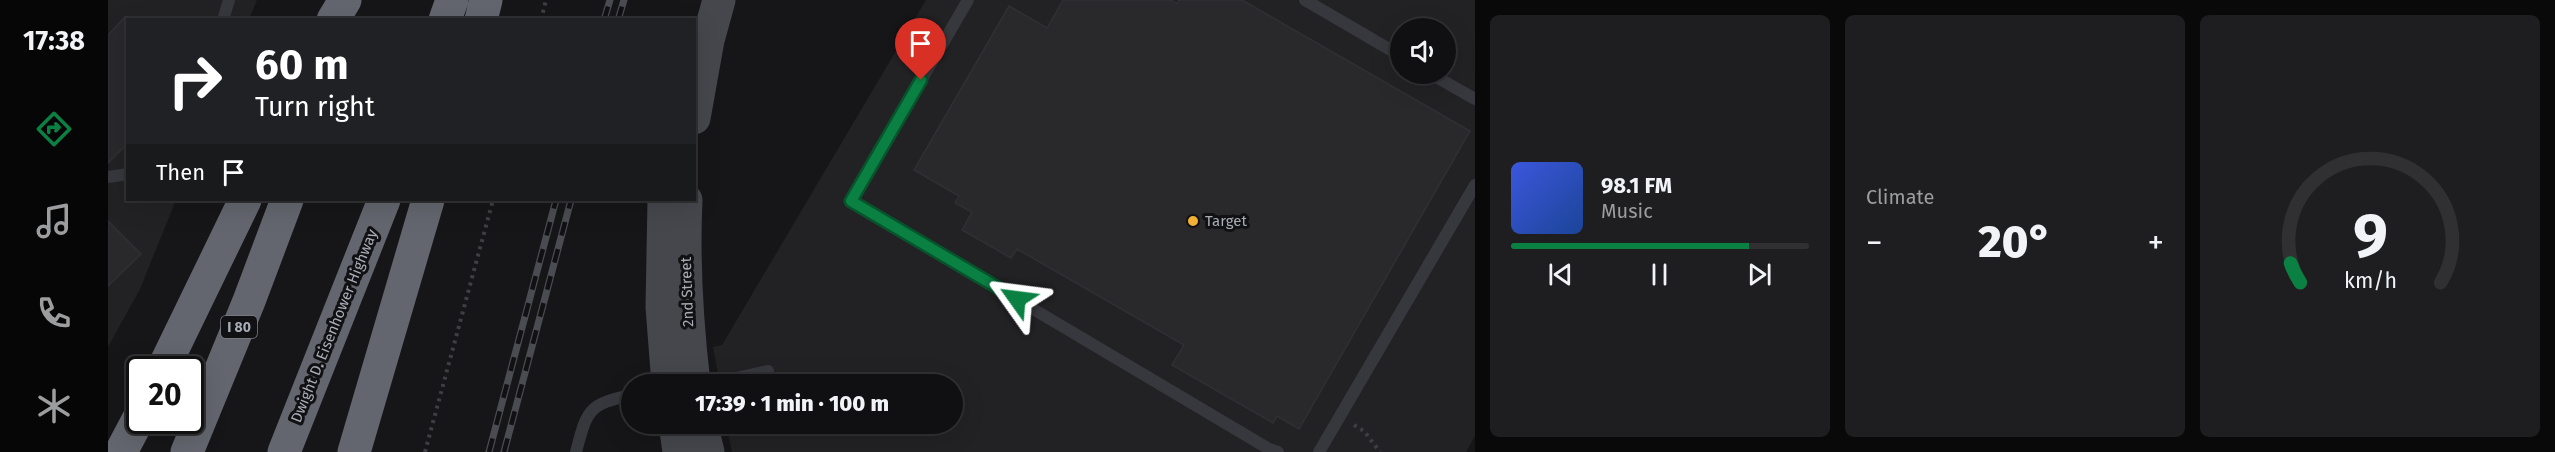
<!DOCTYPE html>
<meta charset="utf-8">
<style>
:root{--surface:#101012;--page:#1e1e20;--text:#f1f3f6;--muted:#9c9d9f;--line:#303032;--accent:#0b8043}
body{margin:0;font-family:"Fira Sans",sans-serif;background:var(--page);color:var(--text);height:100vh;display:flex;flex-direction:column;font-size:22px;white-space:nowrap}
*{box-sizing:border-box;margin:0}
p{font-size:20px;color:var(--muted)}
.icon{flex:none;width:33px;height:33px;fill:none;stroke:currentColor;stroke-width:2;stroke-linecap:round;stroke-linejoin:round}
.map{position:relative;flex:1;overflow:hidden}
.details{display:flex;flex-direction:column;gap:15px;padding:15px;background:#09090a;width:1080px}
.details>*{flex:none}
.hud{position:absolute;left:18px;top:18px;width:570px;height:183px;border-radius:0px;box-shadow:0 6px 24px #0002,0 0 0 2px var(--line);background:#202124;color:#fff;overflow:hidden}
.tools{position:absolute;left:1282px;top:18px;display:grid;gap:12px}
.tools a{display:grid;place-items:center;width:66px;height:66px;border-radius:50%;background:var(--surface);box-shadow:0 6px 24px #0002,0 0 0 2px var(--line);font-size:30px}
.speed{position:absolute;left:18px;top:356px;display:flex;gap:12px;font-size:30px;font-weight:700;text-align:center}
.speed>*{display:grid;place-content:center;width:78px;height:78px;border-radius:50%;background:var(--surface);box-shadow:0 6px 24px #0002,0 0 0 2px var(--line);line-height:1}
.speed .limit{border:3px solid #111;border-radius:9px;background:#fff;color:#111}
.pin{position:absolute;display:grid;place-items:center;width:51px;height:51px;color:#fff;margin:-62px -26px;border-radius:50% 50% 50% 0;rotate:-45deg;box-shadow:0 0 6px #0007}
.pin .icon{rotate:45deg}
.me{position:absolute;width:66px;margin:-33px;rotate:301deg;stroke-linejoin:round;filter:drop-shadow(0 0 4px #0008)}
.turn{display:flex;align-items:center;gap:21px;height:126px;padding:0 30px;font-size:27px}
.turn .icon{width:78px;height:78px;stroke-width:2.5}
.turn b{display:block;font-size:42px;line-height:51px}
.then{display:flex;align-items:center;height:57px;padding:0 30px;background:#0003;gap:12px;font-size:22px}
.big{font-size:45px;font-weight:800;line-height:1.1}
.details .card{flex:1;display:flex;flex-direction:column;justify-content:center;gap:9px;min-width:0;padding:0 21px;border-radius:9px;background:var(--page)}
.details .dial{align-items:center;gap:0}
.dial svg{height:156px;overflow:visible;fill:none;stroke:var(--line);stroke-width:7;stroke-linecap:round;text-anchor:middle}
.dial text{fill:var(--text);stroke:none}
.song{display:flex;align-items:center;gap:18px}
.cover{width:72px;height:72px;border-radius:9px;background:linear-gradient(135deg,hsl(230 70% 55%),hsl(220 70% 35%))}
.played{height:6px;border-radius:3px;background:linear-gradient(90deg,var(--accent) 80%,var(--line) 80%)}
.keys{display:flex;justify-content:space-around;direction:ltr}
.heat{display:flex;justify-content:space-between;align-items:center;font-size:33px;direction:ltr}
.details .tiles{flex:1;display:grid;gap:15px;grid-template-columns:repeat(3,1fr)}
.trip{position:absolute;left:513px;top:374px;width:342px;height:60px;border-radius:30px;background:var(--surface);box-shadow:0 6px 24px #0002,0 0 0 2px var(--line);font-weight:800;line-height:60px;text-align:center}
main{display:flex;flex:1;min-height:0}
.tabs{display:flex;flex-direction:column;width:108px;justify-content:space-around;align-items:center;background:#060607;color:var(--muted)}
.tabs .icon{width:42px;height:42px}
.tabs .current{color:var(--accent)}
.tabs b{font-size:27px;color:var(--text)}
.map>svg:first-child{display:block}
.built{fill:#222225;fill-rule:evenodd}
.building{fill:#29292c;stroke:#303034;stroke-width:1.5}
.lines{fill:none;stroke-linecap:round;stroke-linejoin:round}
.path{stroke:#3d3f44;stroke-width:4;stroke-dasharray:3 4.5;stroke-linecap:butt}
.lane{stroke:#37383d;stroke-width:12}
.secondary{stroke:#45474d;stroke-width:33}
.highway{stroke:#63666e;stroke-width:33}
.rail-casing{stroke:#4a4c52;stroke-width:7}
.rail{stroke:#111113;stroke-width:4.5;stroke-dasharray:14;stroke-linecap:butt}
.route-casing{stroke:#07532c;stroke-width:15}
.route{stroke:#0b8043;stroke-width:10}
.poi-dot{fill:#f2b134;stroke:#111113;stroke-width:2}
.labels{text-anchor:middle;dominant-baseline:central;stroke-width:6;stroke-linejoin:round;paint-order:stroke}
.shield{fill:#111113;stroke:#7b7e86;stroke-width:1.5}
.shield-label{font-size:14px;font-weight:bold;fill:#a8adb8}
.poi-label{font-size:15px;fill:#a8adb8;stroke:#111113;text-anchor:start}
.street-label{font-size:15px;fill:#a8adb8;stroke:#111113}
</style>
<main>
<nav class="tabs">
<b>17:38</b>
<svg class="icon current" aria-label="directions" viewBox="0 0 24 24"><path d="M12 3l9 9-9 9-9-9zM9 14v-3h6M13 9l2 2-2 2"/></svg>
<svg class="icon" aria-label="music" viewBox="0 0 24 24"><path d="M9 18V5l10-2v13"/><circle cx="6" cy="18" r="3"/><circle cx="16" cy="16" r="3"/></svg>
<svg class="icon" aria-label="phone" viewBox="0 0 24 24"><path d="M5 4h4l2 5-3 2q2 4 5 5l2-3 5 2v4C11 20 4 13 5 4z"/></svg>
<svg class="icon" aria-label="climate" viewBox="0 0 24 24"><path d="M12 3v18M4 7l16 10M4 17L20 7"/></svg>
</nav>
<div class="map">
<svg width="1367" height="452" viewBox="0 0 1367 452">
<rect width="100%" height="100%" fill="#161618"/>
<path class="built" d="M 0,0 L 149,0 L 141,19 L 20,20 L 20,200 L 68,200 L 32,289 L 0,347 Z
M 818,0 L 1367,0 L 1367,436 L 1358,452 L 624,452 L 618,423 L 844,423 L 844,384 L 612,384 L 605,347 L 614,345 ZM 1293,28 L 1338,28 L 1338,74 L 1293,74 Z"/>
<path class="building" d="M 955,0 L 1063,0 L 1069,4 L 1071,0 L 1134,0 L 1362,131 L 1191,429 L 1169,416 L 1165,423 L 1064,365 L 1076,345 L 909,249 L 903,258 L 854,230 L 864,212 L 847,203 L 851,196 L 806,170 L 901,6 L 939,28 Z
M 16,18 L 20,21 L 20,143 L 0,163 L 0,35 Z
M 0,221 L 33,254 L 0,286 Z"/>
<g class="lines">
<path class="path" d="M 433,20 L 438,0
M 1246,425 L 1256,431 L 1272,452
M 317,452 L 385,200"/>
<path class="lane" d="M 860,0 L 743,201 L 1161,449 L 1170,452
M 1197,0 L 1293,56
M 115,20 L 121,0
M 1323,74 L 1367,99
M 0,177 L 20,174
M 600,384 L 660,371
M 468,452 C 479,410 480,404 524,395
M 1211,452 L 1367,185"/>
<path class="secondary" d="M 586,118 L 600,40 L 611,0
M 556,200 L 554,307 L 560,384
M 578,200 C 575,261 579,323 586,384
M 567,423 L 571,452
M 593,423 L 600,452"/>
<path class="highway" d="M 225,20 L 237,0
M 337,20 L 344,0
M 373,20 L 378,0
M 55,369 L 137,200
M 13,452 L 32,416
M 79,452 L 141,301 L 179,200
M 176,452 L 276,200
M 246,452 L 320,200"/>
<defs>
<path id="rail" d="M 496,20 L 502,0
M 510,20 L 516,0
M 381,452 L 448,200
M 396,452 L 463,200"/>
</defs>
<use href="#rail" class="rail-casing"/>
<use href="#rail" class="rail"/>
</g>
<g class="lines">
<defs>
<path id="route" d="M 813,80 L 743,201 L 909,299"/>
</defs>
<use href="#route" class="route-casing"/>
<use href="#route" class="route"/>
</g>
<circle class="poi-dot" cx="1085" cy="221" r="6"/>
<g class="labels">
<rect class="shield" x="113" y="316" width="36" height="22" rx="4.5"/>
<g class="shield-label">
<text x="131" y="327">I 80</text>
</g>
<g class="poi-label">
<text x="1097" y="221">Target</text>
</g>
<g class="street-label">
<text transform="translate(579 292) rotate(-92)">2nd Street</text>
<text transform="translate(226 326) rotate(-68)">Dwight D. Eisenhower Highway</text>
</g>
</g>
</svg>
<div class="tools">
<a><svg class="icon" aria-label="sound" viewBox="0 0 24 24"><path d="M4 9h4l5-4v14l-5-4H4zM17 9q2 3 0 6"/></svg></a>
</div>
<div class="speed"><div class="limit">20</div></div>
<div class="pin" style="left:813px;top:80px;background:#d93025"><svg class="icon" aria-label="arrive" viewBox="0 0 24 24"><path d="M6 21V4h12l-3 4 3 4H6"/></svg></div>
<svg class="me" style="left:909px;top:299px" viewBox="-20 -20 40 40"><path d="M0-17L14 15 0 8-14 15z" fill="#0b8043" stroke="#fff" stroke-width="4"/></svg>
<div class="trip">17:39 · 1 min · 100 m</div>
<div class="hud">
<div class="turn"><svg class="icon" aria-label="right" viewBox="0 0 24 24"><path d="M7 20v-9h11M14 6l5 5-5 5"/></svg><div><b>60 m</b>Turn right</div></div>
<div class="then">Then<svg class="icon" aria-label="arrive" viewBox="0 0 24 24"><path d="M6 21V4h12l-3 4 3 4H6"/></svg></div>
</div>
</div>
<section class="details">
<div class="tiles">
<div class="card">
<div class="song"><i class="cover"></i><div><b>98.1 FM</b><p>Music</p></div></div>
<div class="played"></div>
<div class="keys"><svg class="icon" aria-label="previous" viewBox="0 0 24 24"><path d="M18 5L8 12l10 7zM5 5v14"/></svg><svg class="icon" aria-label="pause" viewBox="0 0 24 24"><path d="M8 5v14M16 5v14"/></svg><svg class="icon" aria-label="next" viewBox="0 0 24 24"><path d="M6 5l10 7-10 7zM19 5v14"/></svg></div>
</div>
<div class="card"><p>Climate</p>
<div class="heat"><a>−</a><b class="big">20°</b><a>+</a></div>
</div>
<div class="card dial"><svg viewBox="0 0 100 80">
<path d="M14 69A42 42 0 1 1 86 69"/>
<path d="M14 69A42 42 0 0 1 9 59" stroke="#0b8043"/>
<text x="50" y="56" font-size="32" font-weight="700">9</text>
<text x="50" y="72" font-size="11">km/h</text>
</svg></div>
</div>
</section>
</main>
